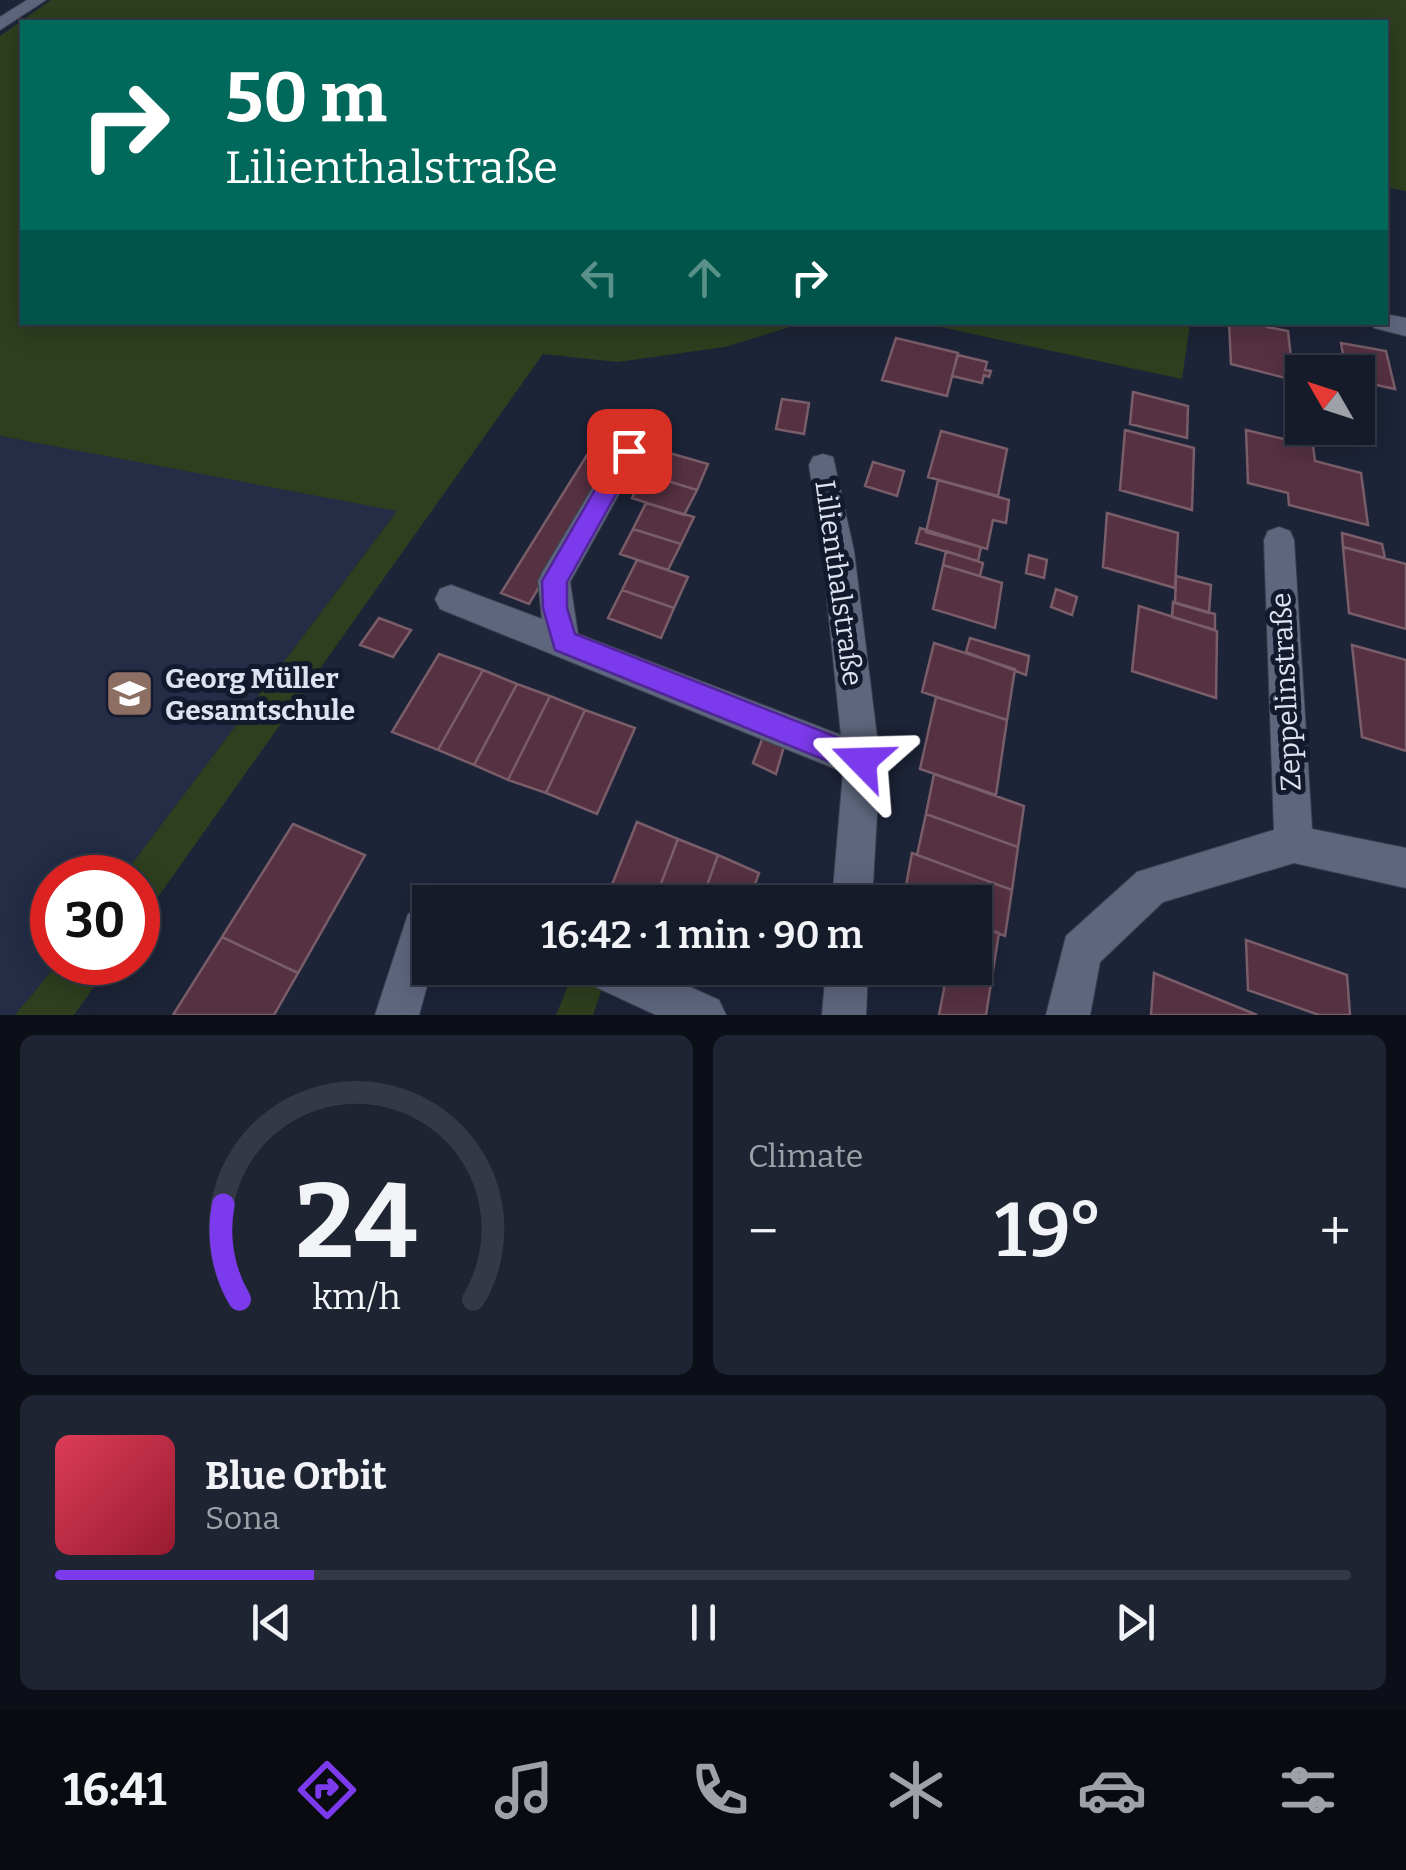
<!DOCTYPE html>
<meta charset="utf-8">
<style>
:root{--surface:#161b2a;--page:#1f2432;--text:#f1f3f6;--muted:#9ea1a8;--line:#353947;--accent:#7c3aed}
body{margin:0;font-family:Bitter,serif;background:var(--page);color:var(--text);height:100vh;display:flex;flex-direction:column;font-size:38px;white-space:nowrap}
*{box-sizing:border-box;margin:0}
p{font-size:32px;color:var(--muted)}
.icon{flex:none;width:55px;height:55px;fill:none;stroke:currentColor;stroke-width:2;stroke-linecap:round;stroke-linejoin:round}
.map{position:relative;height:1015px;overflow:hidden}
.drawer{display:flex;flex-direction:column;gap:20px;padding:20px;background:#0c0f17;flex:1}
.drawer>*{flex:none}
.guide{position:absolute;left:20px;top:20px;width:1368px;height:305px;border-radius:0px;box-shadow:0 5px 25px #0003,0 0 0 2px var(--line);background:#00695c;color:#fff;overflow:hidden}
.needle{width:65px;rotate:309deg}
.controls{position:absolute;left:1285px;top:355px;display:grid;gap:20px}
.controls a{display:grid;place-items:center;width:90px;height:90px;border-radius:0px;background:var(--surface);box-shadow:0 5px 25px #0003,0 0 0 2px var(--line);font-size:50px}
.speed{position:absolute;left:30px;top:855px;display:flex;gap:20px;font-size:50px;font-weight:700;text-align:center}
.speed>*{display:grid;place-content:center;width:130px;height:130px;border-radius:50%;background:var(--surface);box-shadow:0 5px 25px #0003,0 0 0 2px var(--line);line-height:1}
.speed .limit{border:15px solid #d22;background:#fff;color:#111}
.pin{position:absolute;display:grid;place-items:center;width:85px;height:85px;color:#fff;margin:-42px;border-radius:20px;box-shadow:0 5px 15px #0006}
.me{position:absolute;width:110px;margin:-55px;rotate:292deg;stroke-linejoin:round;filter:drop-shadow(0 0 8px #0008)}
.turn{display:flex;align-items:center;gap:35px;height:210px;padding:0 40px;font-size:45px}
.turn .icon{width:130px;height:130px;stroke-width:2.5}
.turn b{display:block;font-size:70px;line-height:85px}
.lanes{display:flex;align-items:center;height:95px;padding:0 40px;background:#0003;justify-content:center;gap:50px;direction:ltr}
.lanes .off{opacity:.35}
.big{font-size:75px;font-weight:600;line-height:1.1}
.drawer .card{flex:1;display:flex;flex-direction:column;justify-content:center;gap:15px;min-width:0;padding:0 35px;border-radius:15px;background:var(--page)}
.drawer .dial{align-items:center;gap:0}
.dial svg{height:260px;overflow:visible;fill:none;stroke:var(--line);stroke-width:7;stroke-linecap:round;text-anchor:middle}
.dial text{fill:var(--text);stroke:none}
.song{display:flex;align-items:center;gap:30px}
.cover{width:120px;height:120px;border-radius:15px;background:linear-gradient(135deg,hsl(350 70% 55%),hsl(350 70% 35%))}
.played{height:10px;border-radius:5px;background:linear-gradient(90deg,var(--accent) 20%,var(--line) 20%)}
.keys{display:flex;justify-content:space-around;direction:ltr}
.heat{display:flex;justify-content:space-between;align-items:center;font-size:55px;direction:ltr}
.drawer .tiles{flex:1;display:grid;gap:20px;grid-template-columns:1fr 1fr}
.card:last-child{grid-column:span 2}
.trip{position:absolute;left:412px;top:885px;width:580px;height:100px;border-radius:0px;background:var(--surface);box-shadow:0 5px 25px #0003,0 0 0 2px var(--line);font-weight:600;line-height:100px;text-align:center}
.dock{display:flex;height:160px;justify-content:space-around;align-items:center;background:#090b11;color:var(--muted)}
.dock .icon{width:70px;height:70px}
.dock .selected{color:var(--accent)}
.dock b{font-size:45px;color:var(--text)}
.map>svg:first-child{display:block}
.built{fill:#242c46}
.green{fill:#2e3e1e}
.building{fill:#563142;stroke:#795d69;stroke-width:2.5}
.lines{fill:none;stroke-linecap:round;stroke-linejoin:round}
.minor-casing{stroke:#3b4051;stroke-width:2}
.minor{fill:#5e667e;fill-rule:evenodd}
.route{fill:#7c3aed;stroke:#51269a;stroke-width:2.5}
.labels{text-anchor:middle;dominant-baseline:central;stroke-width:10;stroke-linejoin:round;paint-order:stroke}
.street-label{font-size:28px;fill:#dee3f1;stroke:#141a2e}
.poi-label{font-size:28px;font-weight:bold;fill:#dee3f1;stroke:#141a2e;text-anchor:start}
</style>
<div class="map">
<svg width="1406" height="1015" viewBox="0 0 1406 1015">
<rect width="100%" height="100%" fill="#1d2438"/>
<path class="built" d="M 0,436 L 398,510 L 122,877 L 52,878 L 52,962 L 58,963 L 15,1015 L 0,1015 Z"/>
<path class="green" d="M 51,0 L 1406,0 L 1406,191 L 1385,187 L 1385,22 L 22,22 L 22,322 L 803,323 L 725,347 L 617,362 L 543,354 L 138,925 L 138,878 L 122,877 L 397,511 L 0,436 L 0,36 Z
M 922,323 L 1190,322 L 1190,323 L 1182,379 Z
M 58,963 L 111,963 L 74,1015 L 15,1015 Z
M 574,971 L 604,983 L 593,1015 L 556,1015 Z"/>
<path class="building" d="M 1229,322 L 1267,322 L 1267,327 L 1288,331 L 1292,367 L 1299,378 L 1293,380 L 1231,364 Z
M 896,338 L 958,353 L 947,396 L 882,380 Z
M 1341,343 L 1386,351 L 1395,389 L 1358,381 L 1358,372 L 1346,372 Z
M 958,355 L 987,362 L 985,370 L 991,371 L 989,377 L 984,375 L 982,383 L 952,376 Z
M 1133,392 L 1188,406 L 1187,438 L 1130,424 Z
M 782,399 L 809,403 L 804,434 L 776,429 Z
M 1125,430 L 1194,448 L 1192,510 L 1120,490 Z
M 1246,430 L 1313,446 L 1315,461 L 1361,473 L 1368,525 L 1289,505 L 1288,493 L 1248,483 Z
M 602,431 L 627,439 L 529,604 L 501,593 Z
M 941,431 L 1007,449 L 998,496 L 928,477 Z
M 659,450 L 708,464 L 697,490 L 645,474 Z
M 873,462 L 904,471 L 897,496 L 865,486 Z
M 645,474 L 697,490 L 684,515 L 632,498 Z
M 938,480 L 1009,500 L 1006,523 L 993,520 L 987,549 L 926,532 Z
M 646,503 L 694,517 L 681,544 L 633,529 Z
M 1107,513 L 1178,533 L 1175,588 L 1103,567 Z
M 920,528 L 981,547 L 978,561 L 916,543 Z
M 633,529 L 681,544 L 668,570 L 620,554 Z
M 1342,533 L 1382,544 L 1385,558 L 1343,547 Z
M 1343,547 L 1406,564 L 1406,629 L 1349,613 Z
M 946,551 L 983,563 L 980,576 L 943,565 Z
M 1029,555 L 1047,560 L 1044,578 L 1026,573 Z
M 637,560 L 688,577 L 674,608 L 622,590 Z
M 943,565 L 1002,583 L 995,628 L 933,609 Z
M 1176,576 L 1211,585 L 1209,613 L 1175,603 Z
M 1056,589 L 1077,597 L 1072,615 L 1051,607 Z
M 622,590 L 674,608 L 661,638 L 608,618 Z
M 1173,602 L 1215,614 L 1215,630 L 1172,617 Z
M 1139,606 L 1217,631 L 1216,698 L 1132,671 Z
M 379,618 L 411,630 L 393,657 L 360,645 Z
M 970,638 L 1029,656 L 1026,675 L 966,652 Z
M 934,643 L 1015,669 L 1007,720 L 922,692 Z
M 1352,645 L 1406,660 L 1406,751 L 1362,737 Z
M 439,654 L 483,670 L 438,750 L 392,732 Z
M 483,670 L 517,684 L 474,765 L 438,750 Z
M 517,684 L 550,696 L 508,780 L 474,765 Z
M 550,696 L 585,710 L 546,793 L 508,780 Z
M 936,697 L 1007,720 L 996,795 L 920,769 Z
M 585,710 L 635,728 L 597,814 L 546,793 Z
M 763,737 L 784,746 L 776,774 L 753,763 Z
M 934,774 L 1024,806 L 1018,847 L 926,814 Z
M 926,814 L 1018,847 L 1012,890 L 917,855 Z
M 637,822 L 678,839 L 654,902 L 605,902 Z
M 293,824 L 365,855 L 298,973 L 222,937 Z
M 678,839 L 718,855 L 701,902 L 654,902 Z
M 912,853 L 1012,890 L 1005,936 L 975,924 L 975,902 L 919,902 L 904,897 Z
M 718,855 L 759,873 L 749,902 L 701,902 Z
M 975,924 L 999,933 L 986,1015 L 939,1015 L 948,968 L 975,968 Z
M 222,937 L 298,973 L 274,1015 L 173,1015 Z
M 1246,940 L 1347,975 L 1350,1015 L 1319,1015 L 1248,990 Z
M 1154,973 L 1257,1015 L 1151,1015 Z"/>
<g class="lines">
<defs>
<path id="minor" d="M 27,0 L 46,0 L 0,30 L 0,17 Z
M 1385,314 L 1406,318 L 1406,336 L 1374,328 L 1371,322 L 1385,322 Z
M 629,440 L 639,443 L 643,451 L 570,582 L 578,634 L 841,735 L 822,551 L 809,465 L 813,457 L 823,454 L 833,457 L 854,551 L 880,761 L 872,902 L 832,902 L 843,772 L 440,609 L 435,599 L 440,589 L 451,585 L 542,619 L 538,581 L 543,571 L 619,443 Z
M 1279,527 L 1290,531 L 1294,540 L 1312,829 L 1406,848 L 1406,888 L 1294,863 L 1163,902 L 1100,962 L 1090,1015 L 1046,1015 L 1066,936 L 1137,872 L 1274,830 L 1264,540 L 1268,531 Z
M 430,906 L 432,968 L 419,1015 L 375,1015 L 408,914 Z
M 581,968 L 648,968 L 719,1000 L 726,1015 L 656,1015 L 587,983 Z
M 826,968 L 868,968 L 866,1015 L 822,1015 Z"/>
</defs>
<use href="#minor" class="minor-casing"/>
<use href="#minor" class="minor"/>
</g>
<path class="route" d="M 629,442 L 640,451 L 567,582 L 567,608 L 575,634 L 872,751 L 876,761 L 872,771 L 862,775 L 555,650 L 543,608 L 542,581 L 621,445 Z"/>
<defs>
<symbol id="school-square" viewBox="-11 -11 22 22"><rect x="-9" y="-9" width="18" height="18" rx="4" fill="#8d6e63" stroke="#141a2e"/><path d="M0-5L7-2L0 1L-7-2ZM-4 1L0 2.5L4 1V4Q0 6-4 4Z" fill="#fff"/></symbol>
</defs>
<g fill-rule="evenodd">
<use href="#school-square" x="102" y="666" width="55" height="55"/>
</g>
<g class="labels">
<g class="street-label">
<text transform="translate(839 583) rotate(82)">Lilienthalstraße</text>
<text transform="translate(1286 692) rotate(-93)">Zeppelinstraße</text>
</g>
<g class="poi-label">
<text x="165" y="678">Georg Müller<tspan x="165" dy="32">Gesamtschule</tspan></text>
</g>
</g>
</svg>
<div class="controls">
<a><svg class="needle" viewBox="-14 -14 28 28"><path d="M0-13l5 13h-10z" fill="#e53935"/><path d="M0 13l5-13h-10z" fill="#9ea1a8"/></svg></a>
</div>
<div class="speed"><div class="limit">30</div></div>
<div class="pin" style="left:629px;top:451px;background:#d93025"><svg class="icon" aria-label="arrive" viewBox="0 0 24 24"><path d="M6 21V4h12l-3 4 3 4H6"/></svg></div>
<svg class="me" style="left:862px;top:761px" viewBox="-20 -20 40 40"><path d="M0-17L14 15 0 8-14 15z" fill="#7c3aed" stroke="#fff" stroke-width="4"/></svg>
<div class="trip">16:42 · 1 min · 90 m</div>
<div class="guide">
<div class="turn"><svg class="icon" aria-label="right" viewBox="0 0 24 24"><path d="M7 20v-9h11M14 6l5 5-5 5"/></svg><div><b>50 m</b>Lilienthalstraße</div></div>
<div class="lanes"><svg class="icon off" aria-label="left" viewBox="0 0 24 24"><path d="M17 20v-9H6M10 6l-5 5 5 5"/></svg><svg class="icon off" aria-label="ahead" viewBox="0 0 24 24"><path d="M12 20V5M6 11l6-6 6 6"/></svg><svg class="icon" aria-label="right" viewBox="0 0 24 24"><path d="M7 20v-9h11M14 6l5 5-5 5"/></svg></div>
</div>
</div>
<section class="drawer">
<div class="tiles">
<div class="card dial"><svg viewBox="0 0 100 80">
<path d="M14 69A42 42 0 1 1 86 69"/>
<path d="M14 69A42 42 0 0 1 9 40" stroke="#7c3aed"/>
<text x="50" y="56" font-size="32" font-weight="700">24</text>
<text x="50" y="72" font-size="11">km/h</text>
</svg></div>
<div class="card"><p>Climate</p>
<div class="heat"><a>−</a><b class="big">19°</b><a>+</a></div>
</div>
<div class="card">
<div class="song"><i class="cover"></i><div><b>Blue Orbit</b><p>Sona</p></div></div>
<div class="played"></div>
<div class="keys"><svg class="icon" aria-label="previous" viewBox="0 0 24 24"><path d="M18 5L8 12l10 7zM5 5v14"/></svg><svg class="icon" aria-label="pause" viewBox="0 0 24 24"><path d="M8 5v14M16 5v14"/></svg><svg class="icon" aria-label="next" viewBox="0 0 24 24"><path d="M6 5l10 7-10 7zM19 5v14"/></svg></div>
</div>
</div>
</section>
<nav class="dock">
<b>16:41</b>
<svg class="icon selected" aria-label="directions" viewBox="0 0 24 24"><path d="M12 3l9 9-9 9-9-9zM9 14v-3h6M13 9l2 2-2 2"/></svg>
<svg class="icon" aria-label="music" viewBox="0 0 24 24"><path d="M9 18V5l10-2v13"/><circle cx="6" cy="18" r="3"/><circle cx="16" cy="16" r="3"/></svg>
<svg class="icon" aria-label="phone" viewBox="0 0 24 24"><path d="M5 4h4l2 5-3 2q2 4 5 5l2-3 5 2v4C11 20 4 13 5 4z"/></svg>
<svg class="icon" aria-label="climate" viewBox="0 0 24 24"><path d="M12 3v18M4 7l16 10M4 17L20 7"/></svg>
<svg class="icon" aria-label="car" viewBox="0 0 24 24"><path d="M5 17H2v-5l4-1 3-4h7l3 4 3 1v5h-3M9 17h6M6 11h13"/><circle cx="7" cy="17" r="2"/><circle cx="17" cy="17" r="2"/></svg>
<svg class="icon" aria-label="filters" viewBox="0 0 24 24"><path d="M4 7h16M4 17h16"/><circle cx="9" cy="7" r="2"/><circle cx="15" cy="17" r="2"/></svg>
</nav>
